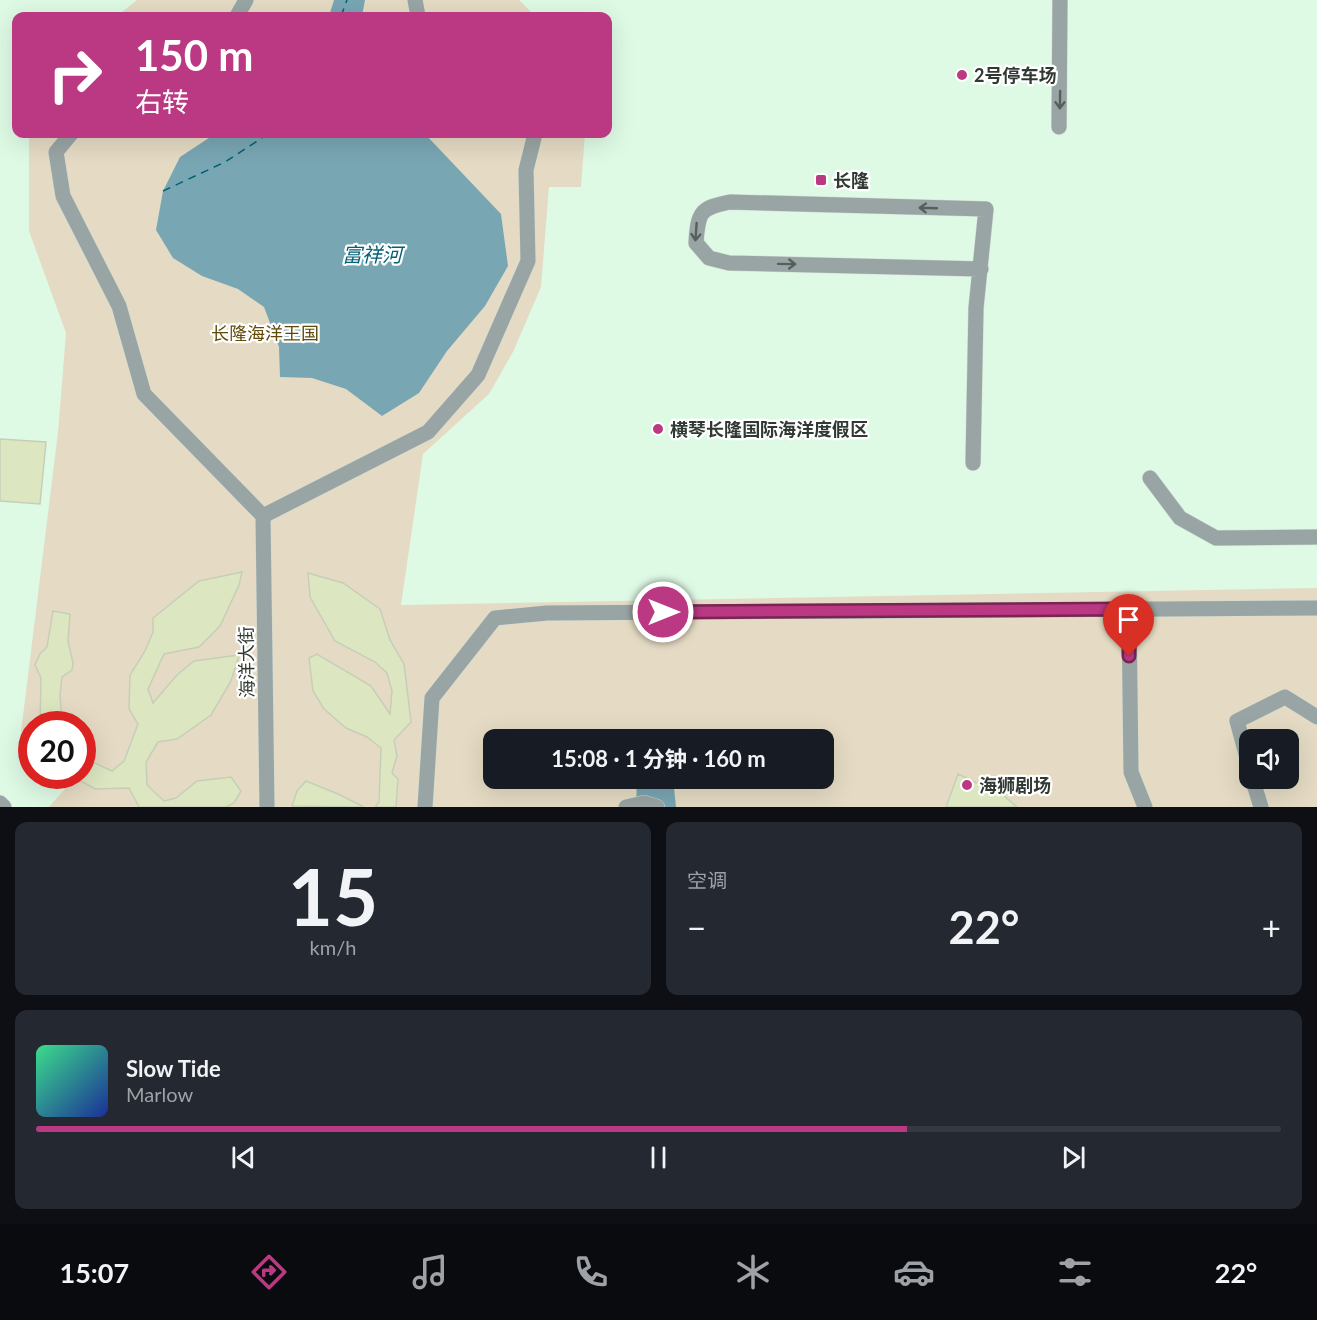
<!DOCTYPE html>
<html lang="zh">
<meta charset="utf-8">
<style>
:root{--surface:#171b24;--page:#242831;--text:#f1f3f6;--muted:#9ea1a6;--line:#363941;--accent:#ba3982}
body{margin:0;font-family:Lato,"Noto Sans SC",sans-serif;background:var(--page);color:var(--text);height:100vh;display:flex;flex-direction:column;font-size:22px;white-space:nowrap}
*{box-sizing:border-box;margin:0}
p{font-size:20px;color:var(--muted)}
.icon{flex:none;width:33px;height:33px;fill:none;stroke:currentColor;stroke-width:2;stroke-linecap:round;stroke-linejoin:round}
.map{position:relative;height:807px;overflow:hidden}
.drawer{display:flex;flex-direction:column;gap:15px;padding:15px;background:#0d0f14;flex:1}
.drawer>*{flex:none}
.banner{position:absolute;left:12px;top:12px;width:600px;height:126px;border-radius:12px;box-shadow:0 6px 24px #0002;background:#ba3982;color:#fff;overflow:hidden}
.controls{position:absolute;left:1239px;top:729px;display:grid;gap:12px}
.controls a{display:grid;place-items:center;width:60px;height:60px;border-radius:12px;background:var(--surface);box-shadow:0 6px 24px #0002;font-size:30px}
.speed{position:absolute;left:18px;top:711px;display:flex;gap:12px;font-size:30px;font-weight:700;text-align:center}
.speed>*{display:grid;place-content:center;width:78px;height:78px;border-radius:50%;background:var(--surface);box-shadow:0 6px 24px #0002;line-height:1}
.speed .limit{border:9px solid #d22;background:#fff;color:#111}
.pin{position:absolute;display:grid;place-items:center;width:51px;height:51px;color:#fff;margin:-62px -26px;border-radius:50% 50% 50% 0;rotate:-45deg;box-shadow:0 0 6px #0007}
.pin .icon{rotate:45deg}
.me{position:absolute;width:66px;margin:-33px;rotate:90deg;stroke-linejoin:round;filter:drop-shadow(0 0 4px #0008)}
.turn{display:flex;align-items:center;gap:21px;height:126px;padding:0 24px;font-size:27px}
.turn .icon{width:78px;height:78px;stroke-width:2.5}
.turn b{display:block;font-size:42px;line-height:51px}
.big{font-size:45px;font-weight:700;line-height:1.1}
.drawer .card{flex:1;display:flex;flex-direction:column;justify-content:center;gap:9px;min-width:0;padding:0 21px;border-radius:12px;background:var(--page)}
.drawer .dial{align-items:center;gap:0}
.dial b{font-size:78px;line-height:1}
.song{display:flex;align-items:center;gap:18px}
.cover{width:72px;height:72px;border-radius:9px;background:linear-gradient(135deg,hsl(150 70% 55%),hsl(230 70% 35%))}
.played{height:6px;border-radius:3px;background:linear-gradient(90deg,var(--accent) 70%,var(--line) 70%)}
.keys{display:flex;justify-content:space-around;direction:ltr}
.heat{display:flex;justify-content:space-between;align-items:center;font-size:33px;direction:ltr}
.drawer .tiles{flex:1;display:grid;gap:15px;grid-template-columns:1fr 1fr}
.card:last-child{grid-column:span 2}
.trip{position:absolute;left:483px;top:729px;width:351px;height:60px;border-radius:12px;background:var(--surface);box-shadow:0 6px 24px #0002;font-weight:700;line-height:60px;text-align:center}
.dock{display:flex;height:96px;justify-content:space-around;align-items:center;background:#090b0e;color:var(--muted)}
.dock .icon{width:42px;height:42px}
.dock .current{color:var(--accent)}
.dock b{font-size:27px;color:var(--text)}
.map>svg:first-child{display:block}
.built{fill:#defae5;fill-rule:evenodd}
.green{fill:#e5dbc4;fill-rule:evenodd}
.water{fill:#79a6b3}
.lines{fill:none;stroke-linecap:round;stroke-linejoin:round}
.ferry{stroke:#026175;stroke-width:1.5;stroke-dasharray:8 6;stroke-linecap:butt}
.building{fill:#dce7c1;stroke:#c7ceb8;stroke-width:1.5}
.minor-casing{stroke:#cfdbd2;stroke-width:16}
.minor{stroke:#99a5a4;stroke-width:15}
.oneway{stroke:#555f5b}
.route-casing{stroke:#792554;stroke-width:15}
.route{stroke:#ba3982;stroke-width:10}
.poi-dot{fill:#ba3982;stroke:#fff;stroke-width:2}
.labels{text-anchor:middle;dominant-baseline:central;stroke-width:4.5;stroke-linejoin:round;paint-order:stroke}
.poi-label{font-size:18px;font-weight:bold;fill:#313933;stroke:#fff;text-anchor:start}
.park-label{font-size:18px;fill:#604a09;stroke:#fff}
.street-label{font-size:18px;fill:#313933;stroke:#fff}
.water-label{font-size:20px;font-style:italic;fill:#026175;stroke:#fff}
</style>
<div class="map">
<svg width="1317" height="807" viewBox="0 0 1317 807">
<rect width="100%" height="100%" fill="#f2fef5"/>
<path class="built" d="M 0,0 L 1317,0 L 1317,807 L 0,807 ZM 16,16 L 608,16 L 608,134 L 16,134 ZM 32,724 L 82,724 L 82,776 L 32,776 ZM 494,740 L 824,740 L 824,778 L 494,778 ZM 1250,740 L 1288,740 L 1288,778 L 1250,778 Z"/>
<path class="green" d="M 137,0 L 519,0 L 535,16 L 117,16 Z
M 29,134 L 585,134 L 581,187 L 549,187 L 541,287 L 513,352 L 489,394 L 423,454 L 401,605 L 1317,588 L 1317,807 L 49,807 L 65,789 L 55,776 L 82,776 L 82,724 L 32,724 L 31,745 L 21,732 L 58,432 L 66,333 L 29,231 ZM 494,740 L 824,740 L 824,778 L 494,778 ZM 1250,740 L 1288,740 L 1288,778 L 1250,778 Z"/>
<path class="water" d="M 334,0 L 365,0 L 362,16 L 329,16 Z
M 215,134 L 425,134 L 501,214 L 508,266 L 485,306 L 447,351 L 419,393 L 382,416 L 346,389 L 312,378 L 280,377 L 279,347 L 264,307 L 238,289 L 202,276 L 173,258 L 156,230 L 163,191 L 180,157 Z
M 673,778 L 676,807 L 636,807 L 637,779 Z"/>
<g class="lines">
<path class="ferry" d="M 341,16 L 347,0
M 163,191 L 225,162 L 268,134"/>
</g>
<path class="building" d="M 0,439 L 46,442 L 40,504 L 0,501 Z
M 242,572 L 239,585 L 220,626 L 199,647 L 164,654 L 148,689 L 153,703 L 177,675 L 194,661 L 239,655 L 231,681 L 211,715 L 177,739 L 158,742 L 146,762 L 147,785 L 164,801 L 176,798 L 197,781 L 231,777 L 241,791 L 234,803 L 226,807 L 139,807 L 129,788 L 95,789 L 72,776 L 82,776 L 82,757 L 112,771 L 124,761 L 138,724 L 129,709 L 130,675 L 145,651 L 153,632 L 153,618 L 199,581 Z
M 308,573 L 343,583 L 380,609 L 390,640 L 404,664 L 411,722 L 394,740 L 397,756 L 392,773 L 398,779 L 396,807 L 375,807 L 379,802 L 381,748 L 367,737 L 346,728 L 324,709 L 313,691 L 309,658 L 317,654 L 371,686 L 390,714 L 392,691 L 387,673 L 375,662 L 335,641 L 310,597 Z
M 53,611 L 70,614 L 68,641 L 73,663 L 72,670 L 62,677 L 60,695 L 62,724 L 40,724 L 41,678 L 35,665 L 40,654 L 47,647 Z
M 958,774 L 1004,796 L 1017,807 L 946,807 Z
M 306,781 L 338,794 L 364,807 L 292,806 L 297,791 Z"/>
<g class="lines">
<defs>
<path id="minor" d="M 415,0 L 418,16
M 237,16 L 246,0
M 1059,127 L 1060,0
M 71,134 L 56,152 L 63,196 L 119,306 L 144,394 L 263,516
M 973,463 L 976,308 L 986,209 L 730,202 C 700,208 698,212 696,243 L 709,258 L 729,263 L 981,269
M 1150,478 L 1180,518 L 1216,538 L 1317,537
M 263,516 L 428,432 L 478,375 L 528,261 L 526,170 L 535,134
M 263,516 L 267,807
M 1129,609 L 1131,772 L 1145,807
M 1250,769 L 1237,721 L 1285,697 L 1317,717
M 1252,778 L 1261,807
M 0,803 L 4,807
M 425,807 L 432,698 L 495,618 L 547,613 L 1317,608
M 626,807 L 644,803 L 657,807"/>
</defs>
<use href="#minor" class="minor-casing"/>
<use href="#minor" class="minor"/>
</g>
<defs><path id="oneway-shaft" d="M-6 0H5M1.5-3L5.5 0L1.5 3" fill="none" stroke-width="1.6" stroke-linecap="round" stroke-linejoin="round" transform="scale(1.5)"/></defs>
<g class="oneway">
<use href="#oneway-shaft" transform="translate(1060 100) rotate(91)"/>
<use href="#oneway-shaft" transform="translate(928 208) rotate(-178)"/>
<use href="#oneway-shaft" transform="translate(696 232) rotate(94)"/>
<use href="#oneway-shaft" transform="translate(787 264) rotate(1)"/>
</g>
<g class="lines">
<defs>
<path id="route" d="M 663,612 L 1129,609 L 1129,656"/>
</defs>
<use href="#route" class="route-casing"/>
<use href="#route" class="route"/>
</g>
<g class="poi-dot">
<circle cx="962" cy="75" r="6"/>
<rect x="815" y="174" width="12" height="12" rx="3"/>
<circle cx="658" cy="429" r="6"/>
<circle cx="967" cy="785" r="6"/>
</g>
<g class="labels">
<g class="poi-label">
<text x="974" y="75">2号停车场</text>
<text x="833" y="180">长隆</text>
<text x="670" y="429">横琴长隆国际海洋度假区</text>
<text x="979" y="785">海狮剧场</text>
</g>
<g class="park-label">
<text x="265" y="333">长隆海洋王国</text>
</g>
<g class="street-label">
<text transform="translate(246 662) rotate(-91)">海洋大街</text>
</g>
<g class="water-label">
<text x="372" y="254">富祥河</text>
</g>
</g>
</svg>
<div class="controls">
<a><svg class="icon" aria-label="sound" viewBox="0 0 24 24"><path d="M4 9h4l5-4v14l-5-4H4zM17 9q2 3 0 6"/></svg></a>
</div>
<div class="speed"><div class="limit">20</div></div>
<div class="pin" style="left:1129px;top:656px;background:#d93025"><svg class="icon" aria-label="arrive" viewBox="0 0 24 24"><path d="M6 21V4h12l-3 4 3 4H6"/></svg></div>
<svg class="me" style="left:663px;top:612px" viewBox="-20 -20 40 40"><circle r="17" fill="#ba3982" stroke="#fff" stroke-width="3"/><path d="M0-11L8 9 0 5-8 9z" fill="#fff"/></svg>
<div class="trip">15:08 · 1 分钟 · 160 m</div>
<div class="banner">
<div class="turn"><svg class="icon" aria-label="right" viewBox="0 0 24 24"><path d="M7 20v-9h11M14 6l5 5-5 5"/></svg><div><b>150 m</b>右转</div></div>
</div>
</div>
<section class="drawer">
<div class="tiles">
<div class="card dial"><b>15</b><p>km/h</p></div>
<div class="card"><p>空调</p>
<div class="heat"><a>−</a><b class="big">22°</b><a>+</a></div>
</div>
<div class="card">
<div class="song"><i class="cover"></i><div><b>Slow Tide</b><p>Marlow</p></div></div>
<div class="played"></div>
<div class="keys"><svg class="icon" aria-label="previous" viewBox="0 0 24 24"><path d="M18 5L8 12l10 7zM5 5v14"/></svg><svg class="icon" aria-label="pause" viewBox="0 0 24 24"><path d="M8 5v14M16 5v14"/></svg><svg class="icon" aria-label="next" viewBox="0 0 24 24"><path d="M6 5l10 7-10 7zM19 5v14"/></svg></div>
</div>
</div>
</section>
<nav class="dock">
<b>15:07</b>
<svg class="icon current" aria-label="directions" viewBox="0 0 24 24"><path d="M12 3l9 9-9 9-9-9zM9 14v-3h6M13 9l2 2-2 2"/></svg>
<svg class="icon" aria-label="music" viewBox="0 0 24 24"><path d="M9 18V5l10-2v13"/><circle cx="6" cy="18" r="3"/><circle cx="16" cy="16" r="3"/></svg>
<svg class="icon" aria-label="phone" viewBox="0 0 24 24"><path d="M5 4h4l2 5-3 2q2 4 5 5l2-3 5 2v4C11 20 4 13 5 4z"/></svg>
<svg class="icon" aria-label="climate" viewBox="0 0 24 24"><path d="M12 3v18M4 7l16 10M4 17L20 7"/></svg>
<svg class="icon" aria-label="car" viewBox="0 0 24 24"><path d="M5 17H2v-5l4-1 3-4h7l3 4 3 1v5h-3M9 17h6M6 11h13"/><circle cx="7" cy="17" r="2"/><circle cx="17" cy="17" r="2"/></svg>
<svg class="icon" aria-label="filters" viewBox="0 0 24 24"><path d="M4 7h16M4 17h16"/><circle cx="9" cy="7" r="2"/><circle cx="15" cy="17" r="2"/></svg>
<b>22°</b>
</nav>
